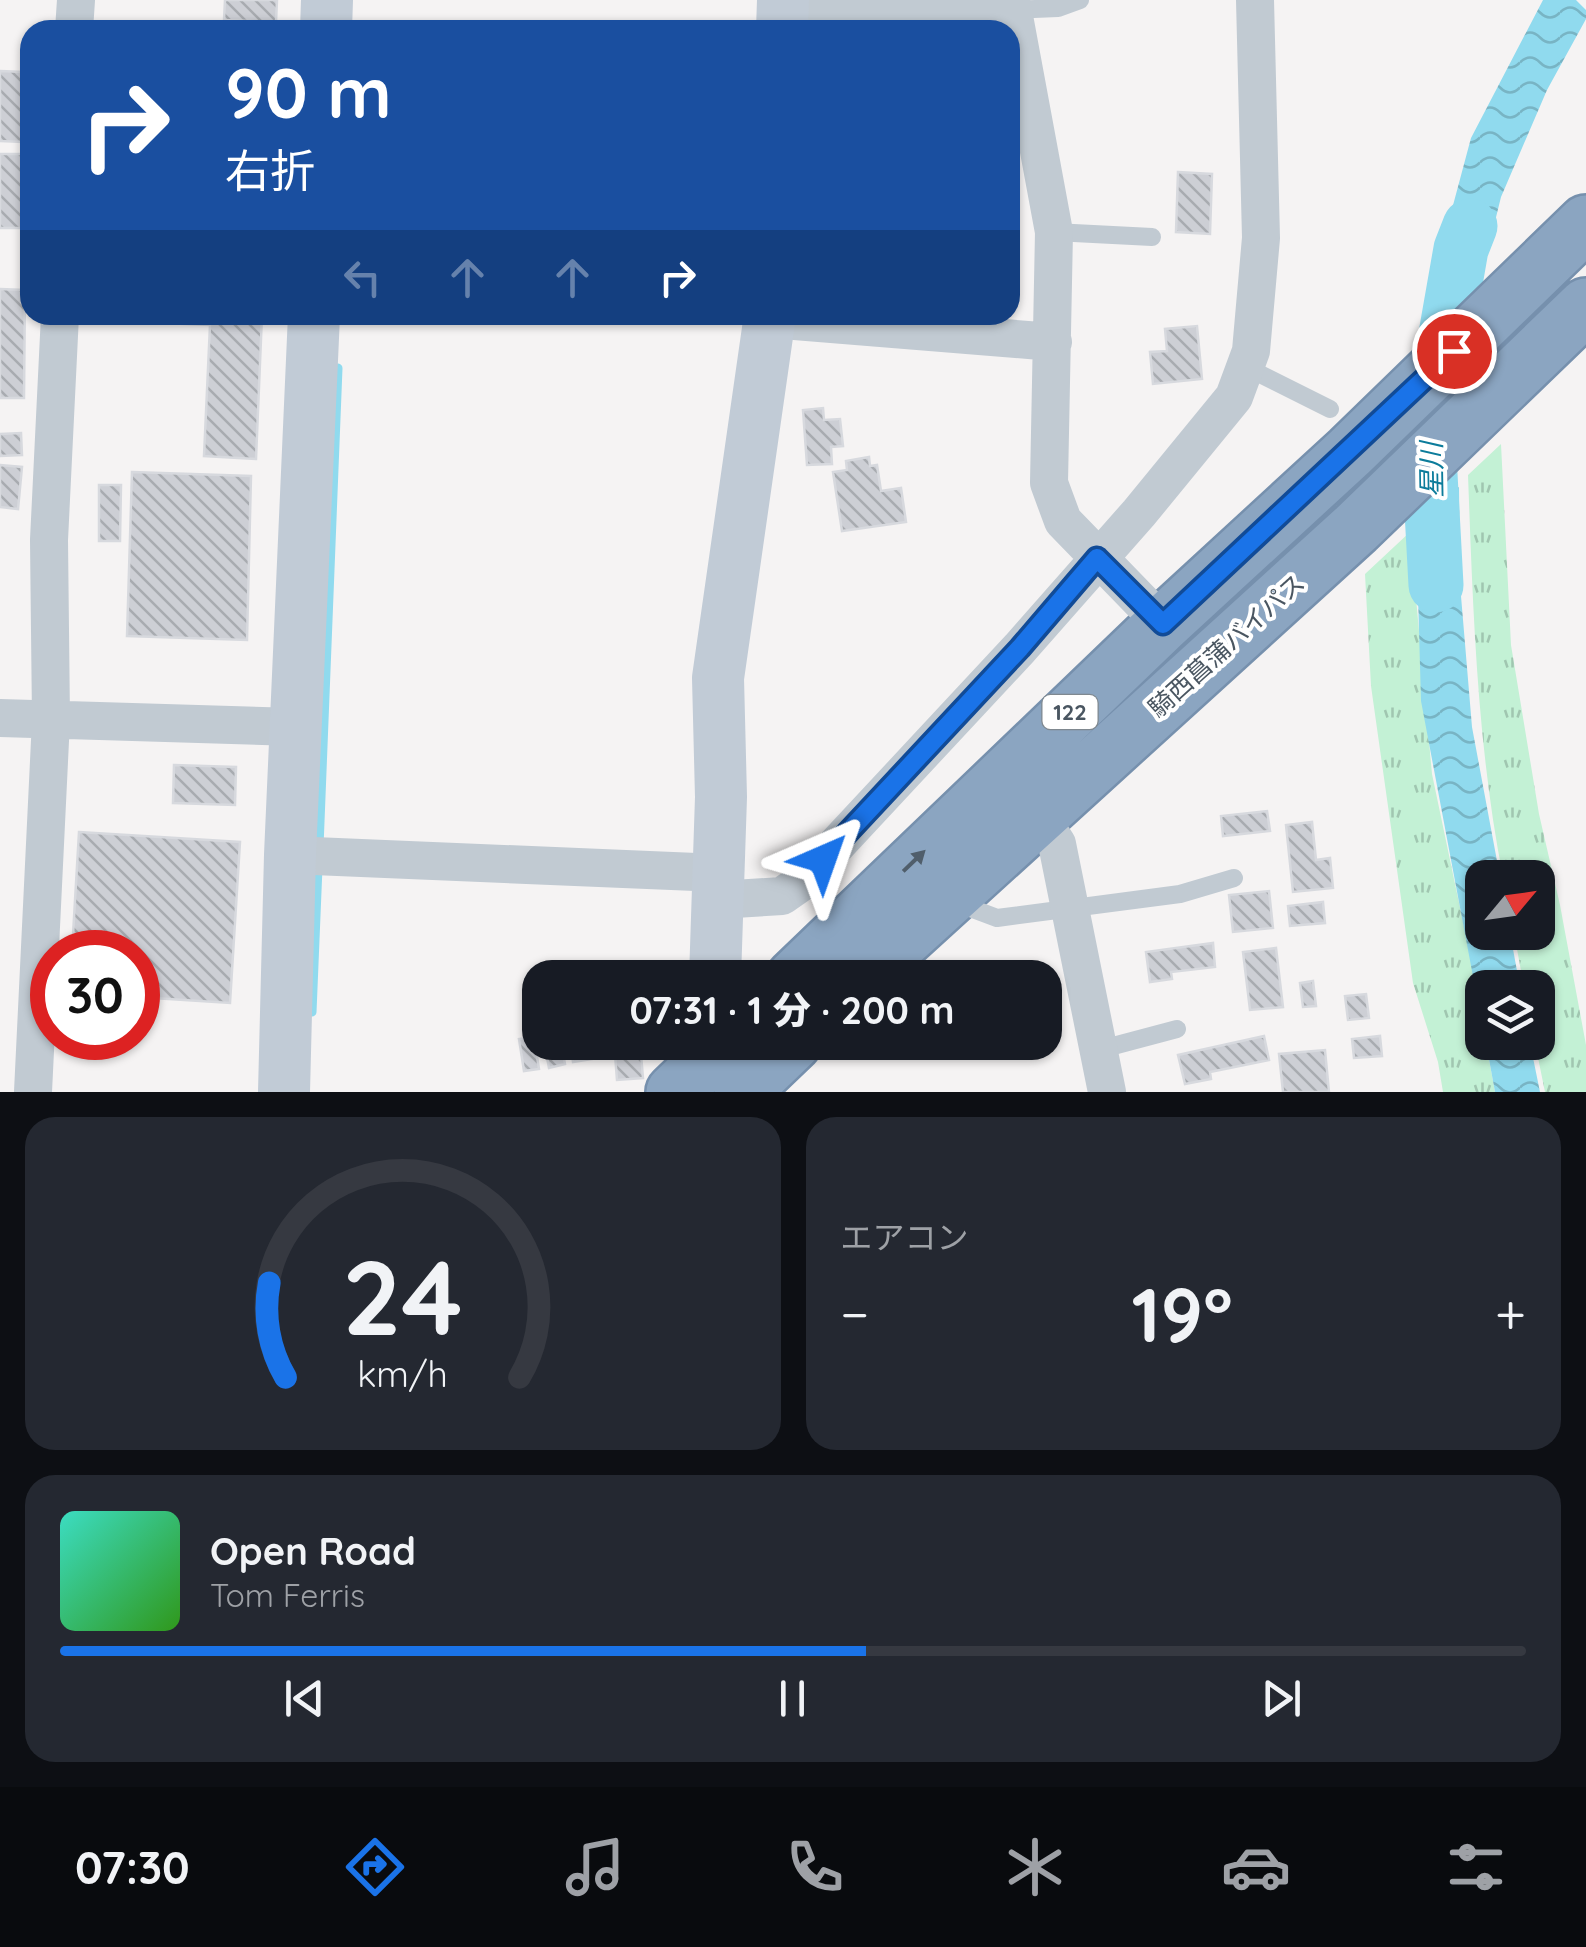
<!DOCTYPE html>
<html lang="ja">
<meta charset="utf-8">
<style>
:root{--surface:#171b24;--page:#242831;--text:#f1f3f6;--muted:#9ea1a6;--line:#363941;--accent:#1a73e8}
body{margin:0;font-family:Quicksand,"Noto Sans JP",sans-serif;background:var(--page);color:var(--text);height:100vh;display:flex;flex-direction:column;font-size:38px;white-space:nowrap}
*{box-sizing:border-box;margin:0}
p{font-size:32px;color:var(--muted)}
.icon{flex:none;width:55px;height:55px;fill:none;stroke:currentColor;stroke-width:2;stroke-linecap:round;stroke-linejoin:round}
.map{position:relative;height:1092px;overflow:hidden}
.side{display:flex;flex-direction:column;gap:25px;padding:25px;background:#0d0f14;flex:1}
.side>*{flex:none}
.banner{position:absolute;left:20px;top:20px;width:1000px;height:305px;border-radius:30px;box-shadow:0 2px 8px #0004;background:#1a4fa0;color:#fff;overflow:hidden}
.needle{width:65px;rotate:61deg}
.controls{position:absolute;left:1465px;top:860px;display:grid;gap:20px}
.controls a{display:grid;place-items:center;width:90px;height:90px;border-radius:20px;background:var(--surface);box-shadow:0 2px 8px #0004;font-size:50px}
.speed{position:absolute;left:30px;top:930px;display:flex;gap:20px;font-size:50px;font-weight:700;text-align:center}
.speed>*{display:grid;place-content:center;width:130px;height:130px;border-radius:50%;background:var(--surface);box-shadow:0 2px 8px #0004;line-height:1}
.speed .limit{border:15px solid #d22;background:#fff;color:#111}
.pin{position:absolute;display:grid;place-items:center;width:85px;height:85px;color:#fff;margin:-42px;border:5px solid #fff;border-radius:50%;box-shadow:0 2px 10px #0007}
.me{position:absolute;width:110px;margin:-55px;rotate:43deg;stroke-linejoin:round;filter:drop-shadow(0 0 8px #0008)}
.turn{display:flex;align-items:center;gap:35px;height:210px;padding:0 40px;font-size:45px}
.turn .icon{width:130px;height:130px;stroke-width:2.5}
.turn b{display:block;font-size:70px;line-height:85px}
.lanes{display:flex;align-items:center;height:95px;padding:0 40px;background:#0003;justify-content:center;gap:50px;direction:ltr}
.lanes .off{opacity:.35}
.big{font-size:75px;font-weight:800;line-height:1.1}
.side .card{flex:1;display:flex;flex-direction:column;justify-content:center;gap:15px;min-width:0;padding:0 35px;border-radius:30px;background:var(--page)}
.side .dial{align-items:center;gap:0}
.dial svg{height:260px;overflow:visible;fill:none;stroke:var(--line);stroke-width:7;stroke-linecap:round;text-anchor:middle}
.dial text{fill:var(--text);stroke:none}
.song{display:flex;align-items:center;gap:30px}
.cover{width:120px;height:120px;border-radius:15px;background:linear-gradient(135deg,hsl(170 70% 55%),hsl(110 70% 35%))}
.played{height:10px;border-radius:5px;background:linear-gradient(90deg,var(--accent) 55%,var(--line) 55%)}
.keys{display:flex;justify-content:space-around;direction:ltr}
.heat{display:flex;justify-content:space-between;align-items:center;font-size:55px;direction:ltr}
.side .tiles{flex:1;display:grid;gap:25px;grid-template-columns:1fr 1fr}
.card:last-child{grid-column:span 2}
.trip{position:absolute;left:522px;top:960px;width:540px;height:100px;border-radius:30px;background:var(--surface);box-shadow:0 2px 8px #0004;font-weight:800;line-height:100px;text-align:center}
.dock{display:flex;height:160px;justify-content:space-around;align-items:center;background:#090b0e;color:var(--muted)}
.dock .icon{width:70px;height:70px}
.dock .on{color:var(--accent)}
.dock b{font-size:45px;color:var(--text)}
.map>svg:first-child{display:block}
.grass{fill:url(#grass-tufts)}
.water{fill:url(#water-waves)}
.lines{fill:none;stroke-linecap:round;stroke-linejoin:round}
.stream{stroke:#90daee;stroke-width:9}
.river{stroke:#90daee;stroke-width:55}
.building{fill:url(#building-back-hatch);stroke:#d7d9de;stroke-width:2.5}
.highway-casing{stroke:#7690ad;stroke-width:60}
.lane{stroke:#c1cad2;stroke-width:18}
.street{stroke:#c1cad2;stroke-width:38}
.secondary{stroke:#c1cbd6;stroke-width:52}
.highway{stroke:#8ba5c1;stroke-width:55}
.oneway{fill:#505e6b}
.route-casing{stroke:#114b97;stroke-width:25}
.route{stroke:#1a73e8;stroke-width:18}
.labels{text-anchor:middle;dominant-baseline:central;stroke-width:8;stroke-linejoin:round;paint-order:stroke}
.shield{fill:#fff;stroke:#808990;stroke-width:2.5}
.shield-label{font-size:22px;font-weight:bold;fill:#4a5661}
.street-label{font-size:25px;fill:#4a5661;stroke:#fff}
.water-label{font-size:28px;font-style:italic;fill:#0c7c9b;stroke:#fff}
</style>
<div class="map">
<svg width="1586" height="1092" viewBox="0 0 1586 1092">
<defs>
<pattern id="grass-tufts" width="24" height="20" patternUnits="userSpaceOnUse" patternTransform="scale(2.5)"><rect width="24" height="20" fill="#c3f1d5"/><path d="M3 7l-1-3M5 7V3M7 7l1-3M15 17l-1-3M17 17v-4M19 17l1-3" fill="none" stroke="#a0c6b0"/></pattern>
<pattern id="water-waves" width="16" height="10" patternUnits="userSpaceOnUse" patternTransform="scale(2.5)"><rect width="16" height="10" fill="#90daee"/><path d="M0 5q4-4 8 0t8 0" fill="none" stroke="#78b4c4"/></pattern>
<pattern id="building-back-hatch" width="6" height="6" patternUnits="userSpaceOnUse" patternTransform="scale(2.5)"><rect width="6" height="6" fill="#cdcfd5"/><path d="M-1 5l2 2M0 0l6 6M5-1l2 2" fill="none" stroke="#a8abb0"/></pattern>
</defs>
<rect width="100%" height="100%" fill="#f5f3f3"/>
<path class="grass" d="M 1501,444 L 1511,645 L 1539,814 L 1560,905 L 1586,1045 L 1586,1092 L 1545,1092 L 1535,1043 L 1538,1042 L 1538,988 L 1524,987 L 1514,933 L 1538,932 L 1538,878 L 1503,877 C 1477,745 1473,610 1468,475 Z
M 1410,532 L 1432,774 L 1472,965 L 1482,1021 L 1482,1042 L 1486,1043 L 1495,1092 L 1443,1092 L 1438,1062 L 1413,983 L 1371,686 L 1365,574 Z"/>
<path class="water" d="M 1543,0 L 1576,0 L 1586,10 L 1586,19 L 1547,90 L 1501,197 L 1484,266 L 1421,325 L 1471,138 Z
M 1459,487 L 1460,584 L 1472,727 L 1500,877 L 1482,878 L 1482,932 L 1510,933 L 1520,987 L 1482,988 L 1482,1024 L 1421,701 L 1416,525 Z
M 1486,1043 L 1530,1043 L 1540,1092 L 1495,1092 Z"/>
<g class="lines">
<path class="stream" d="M 319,847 L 338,368
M 312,1012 L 318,867"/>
<path class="river" d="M 1436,585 L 1428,437 L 1461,249 L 1470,226"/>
</g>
<path class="building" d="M 225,0 L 277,0 L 276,22 L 224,20 Z
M 0,71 L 24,72 L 22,142 L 0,141 Z
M 0,154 L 27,154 L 27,228 L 0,228 Z
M 1178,172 L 1212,174 L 1210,234 L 1176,232 Z
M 0,289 L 25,290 L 24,398 L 0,398 Z
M 117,315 L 262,315 L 256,459 L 204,456 L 210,325 L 116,321 Z
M 1197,326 L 1202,379 L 1153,384 L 1150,352 L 1167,351 L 1165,329 Z
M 823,408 L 824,420 L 840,419 L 843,446 L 831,447 L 832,464 L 807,465 L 803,410 Z
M 21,433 L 22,455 L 0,456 L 0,434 Z
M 869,457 L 870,466 L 877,465 L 881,491 L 901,488 L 906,522 L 842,531 L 833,472 L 847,470 L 846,461 Z
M 0,465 L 22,467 L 18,509 L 0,507 Z
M 132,472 L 251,476 L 247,640 L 127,636 Z
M 99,485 L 121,485 L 120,541 L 99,541 Z
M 174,765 L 236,767 L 235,805 L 173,803 Z
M 1267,811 L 1270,831 L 1223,836 L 1221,816 Z
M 1312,822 L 1316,860 L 1330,858 L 1333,888 L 1293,892 L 1286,825 Z
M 79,832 L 240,842 L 230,1003 L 138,997 L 138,952 L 72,952 Z
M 1269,891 L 1273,928 L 1233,932 L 1229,895 Z
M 1323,902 L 1325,923 L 1290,926 L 1288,906 Z
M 1213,943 L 1215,967 L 1171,972 L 1172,979 L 1150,982 L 1146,952 Z
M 1276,948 L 1283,1007 L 1250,1010 L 1243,952 Z
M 967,964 L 969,978 L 945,978 L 944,967 Z
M 1313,981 L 1316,1006 L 1303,1007 L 1300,983 Z
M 1366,994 L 1369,1018 L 1348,1020 L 1345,996 Z
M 1264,1036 L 1269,1060 L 1210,1072 L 1211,1079 L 1185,1084 L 1178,1055 Z
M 1380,1036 L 1382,1056 L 1354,1058 L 1352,1039 Z
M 534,1037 L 539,1069 L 524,1071 L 519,1039 Z
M 544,1042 L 561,1042 L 565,1064 L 549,1068 Z
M 570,1042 L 589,1042 L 592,1059 L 573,1062 Z
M 614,1042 L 640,1042 L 643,1078 L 617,1080 Z
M 1325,1050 L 1329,1092 L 1283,1092 L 1279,1054 Z"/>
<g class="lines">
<defs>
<path id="highway" d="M 794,978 L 1163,624 L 1350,452 L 1586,223
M 861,978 L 1356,528 L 1586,306
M 674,1092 L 726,1042
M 742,1092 L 794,1042"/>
</defs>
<use href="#highway" class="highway-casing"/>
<path class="lane" d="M 1012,10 L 1058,8 L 1080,0
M 1054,232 L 1152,237
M 1246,367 L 1330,409
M 962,895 L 973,909 L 997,918 L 1180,894 L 1234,878
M 1098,1050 L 1177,1029"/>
<path class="street" d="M 1011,0 L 1054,232 L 1049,483 L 1063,521 L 1163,624
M 783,5 L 1012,17
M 74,30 L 76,0
M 770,319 L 1053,342
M 0,718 L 296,727
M 1038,815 L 1057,844 L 1107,1092
M 290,855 L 720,873
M 718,900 L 782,896 L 802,882 L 1020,648 L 1139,513 L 1234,397 L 1251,351 L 1261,238 L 1255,0
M 33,1092 L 51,720 L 49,540 L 60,315"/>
<path class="secondary" d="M 326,30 L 327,0
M 782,30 L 783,0
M 715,978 L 721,797 L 718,678 L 770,315
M 284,1092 L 290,855 L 314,315"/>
<use href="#highway" class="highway"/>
</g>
<defs><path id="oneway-solid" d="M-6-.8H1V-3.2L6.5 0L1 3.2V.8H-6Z" transform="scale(2.5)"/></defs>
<use class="oneway" href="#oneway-solid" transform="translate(914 861) rotate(-44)"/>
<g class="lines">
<defs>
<path id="route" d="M 823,859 L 1020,648 L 1097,558 L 1163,624 L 1454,351"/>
</defs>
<use href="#route" class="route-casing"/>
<use href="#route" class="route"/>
</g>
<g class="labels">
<rect class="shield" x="1042.5" y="695" width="55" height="34" rx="8"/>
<g class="shield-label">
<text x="1070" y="712">122</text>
</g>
<g class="street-label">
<text transform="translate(1226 645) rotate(-42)">騎西菖蒲バイパス</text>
</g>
<g class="water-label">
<text transform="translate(1431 470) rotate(-91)">星川</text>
</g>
</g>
</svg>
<div class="controls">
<a><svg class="needle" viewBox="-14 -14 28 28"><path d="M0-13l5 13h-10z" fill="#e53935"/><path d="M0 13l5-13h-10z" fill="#9ea1a6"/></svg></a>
<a><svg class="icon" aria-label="layers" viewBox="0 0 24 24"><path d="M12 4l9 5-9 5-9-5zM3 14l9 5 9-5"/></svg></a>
</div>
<div class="speed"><div class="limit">30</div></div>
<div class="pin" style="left:1454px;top:351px;background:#d93025"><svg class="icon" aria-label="arrive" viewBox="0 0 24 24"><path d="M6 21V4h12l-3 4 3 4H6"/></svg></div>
<svg class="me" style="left:823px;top:859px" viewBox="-20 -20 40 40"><path d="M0-17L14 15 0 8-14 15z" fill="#1a73e8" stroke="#fff" stroke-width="4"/></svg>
<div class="trip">07:31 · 1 分 · 200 m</div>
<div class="banner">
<div class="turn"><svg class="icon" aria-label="right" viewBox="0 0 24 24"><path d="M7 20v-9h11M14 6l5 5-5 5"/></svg><div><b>90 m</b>右折</div></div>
<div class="lanes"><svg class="icon off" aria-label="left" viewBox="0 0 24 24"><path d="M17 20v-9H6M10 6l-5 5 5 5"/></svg><svg class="icon off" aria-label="ahead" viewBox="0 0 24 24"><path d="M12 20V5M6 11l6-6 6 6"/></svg><svg class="icon off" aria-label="ahead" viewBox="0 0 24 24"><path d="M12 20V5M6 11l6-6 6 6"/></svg><svg class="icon" aria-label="right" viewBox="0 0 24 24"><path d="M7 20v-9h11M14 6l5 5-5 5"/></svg></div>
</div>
</div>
<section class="side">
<div class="tiles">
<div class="card dial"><svg viewBox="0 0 100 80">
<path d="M14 69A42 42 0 1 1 86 69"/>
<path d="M14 69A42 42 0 0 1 9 40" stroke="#1a73e8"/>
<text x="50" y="56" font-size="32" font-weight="700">24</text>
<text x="50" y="72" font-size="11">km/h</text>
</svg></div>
<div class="card"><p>エアコン</p>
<div class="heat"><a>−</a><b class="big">19°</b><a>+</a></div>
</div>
<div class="card">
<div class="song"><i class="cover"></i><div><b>Open Road</b><p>Tom Ferris</p></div></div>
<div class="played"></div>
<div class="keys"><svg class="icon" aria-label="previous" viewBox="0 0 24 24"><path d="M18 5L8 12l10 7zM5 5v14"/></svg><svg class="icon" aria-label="pause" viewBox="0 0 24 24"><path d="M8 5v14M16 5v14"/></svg><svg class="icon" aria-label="next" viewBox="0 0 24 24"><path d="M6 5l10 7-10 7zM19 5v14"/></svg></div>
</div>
</div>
</section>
<nav class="dock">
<b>07:30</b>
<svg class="icon on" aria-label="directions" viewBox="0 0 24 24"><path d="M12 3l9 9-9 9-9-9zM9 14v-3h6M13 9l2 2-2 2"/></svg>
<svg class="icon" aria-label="music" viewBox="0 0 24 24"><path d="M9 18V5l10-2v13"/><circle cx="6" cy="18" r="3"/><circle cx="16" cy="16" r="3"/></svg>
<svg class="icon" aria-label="phone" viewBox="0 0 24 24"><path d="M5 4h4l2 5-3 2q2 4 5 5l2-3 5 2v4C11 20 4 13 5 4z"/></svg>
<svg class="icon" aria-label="climate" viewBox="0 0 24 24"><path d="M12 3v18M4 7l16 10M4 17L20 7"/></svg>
<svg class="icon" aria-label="car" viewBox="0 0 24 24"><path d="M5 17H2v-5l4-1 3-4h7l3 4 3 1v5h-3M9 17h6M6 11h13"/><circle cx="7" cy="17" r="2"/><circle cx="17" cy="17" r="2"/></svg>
<svg class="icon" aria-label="filters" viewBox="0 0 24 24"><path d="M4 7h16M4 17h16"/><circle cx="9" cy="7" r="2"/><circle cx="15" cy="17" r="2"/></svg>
</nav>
